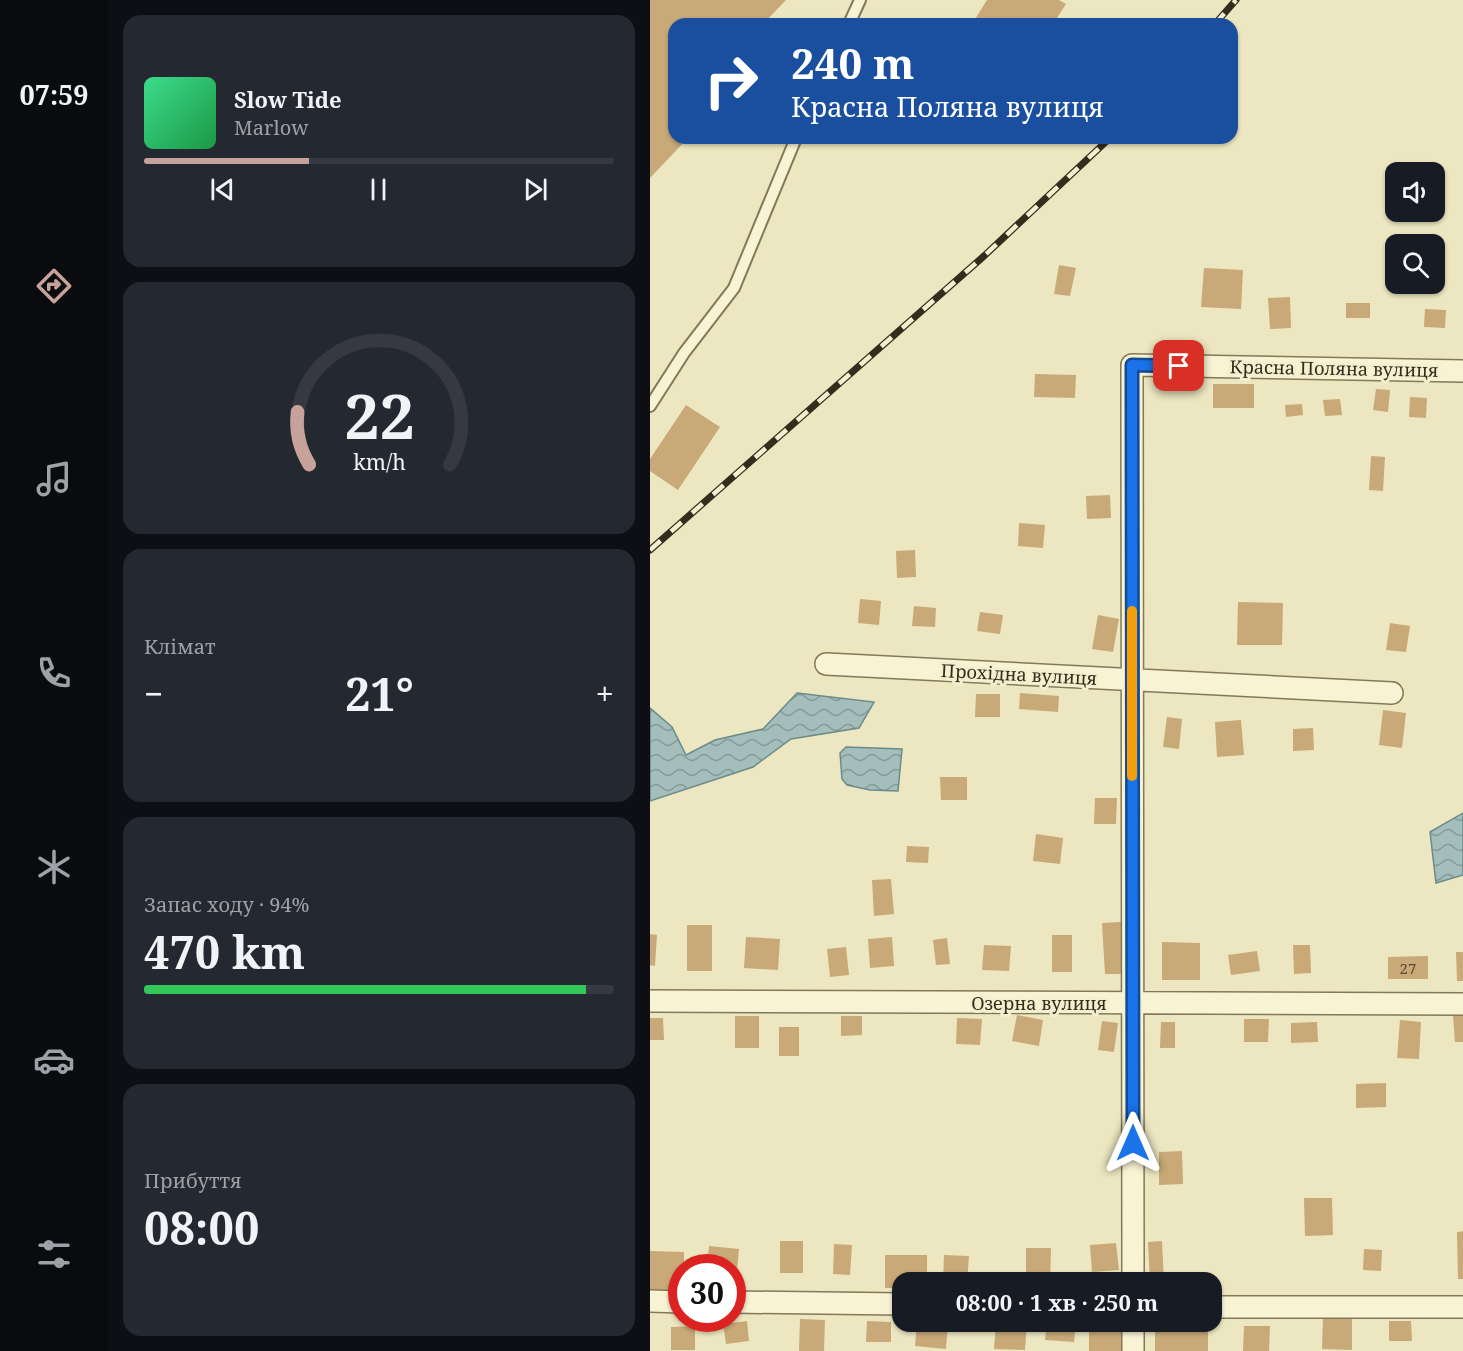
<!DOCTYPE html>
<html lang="uk">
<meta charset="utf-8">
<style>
:root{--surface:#171b24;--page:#242831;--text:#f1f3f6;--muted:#9ea1a6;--line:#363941;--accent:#c6a29b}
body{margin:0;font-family:"Noto Serif",serif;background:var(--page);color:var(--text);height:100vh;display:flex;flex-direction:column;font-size:22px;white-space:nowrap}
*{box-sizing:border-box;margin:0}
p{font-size:20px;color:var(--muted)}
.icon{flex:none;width:33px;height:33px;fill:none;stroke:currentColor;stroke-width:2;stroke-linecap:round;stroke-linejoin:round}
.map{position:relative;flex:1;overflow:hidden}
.sheet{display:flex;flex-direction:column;gap:15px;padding:15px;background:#0d0f14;width:542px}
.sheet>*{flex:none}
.top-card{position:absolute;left:18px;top:18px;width:570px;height:126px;border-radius:18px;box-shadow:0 2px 4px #0004;background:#1a4fa0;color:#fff;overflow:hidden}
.buttons{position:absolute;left:735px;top:162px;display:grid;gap:12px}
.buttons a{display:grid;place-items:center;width:60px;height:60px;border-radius:12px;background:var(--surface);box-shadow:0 2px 4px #0004;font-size:30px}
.speed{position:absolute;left:18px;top:1254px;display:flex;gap:12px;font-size:30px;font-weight:700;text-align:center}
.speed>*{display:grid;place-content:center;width:78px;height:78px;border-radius:50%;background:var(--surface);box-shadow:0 2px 4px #0004;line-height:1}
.speed .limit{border:9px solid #d22;background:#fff;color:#111}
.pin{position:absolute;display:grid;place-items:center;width:51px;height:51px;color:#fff;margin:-26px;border-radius:12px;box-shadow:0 3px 9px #0006}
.me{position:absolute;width:66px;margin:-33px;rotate:0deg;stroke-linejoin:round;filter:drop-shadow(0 0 4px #0008)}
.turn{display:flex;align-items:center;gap:21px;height:126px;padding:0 24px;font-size:27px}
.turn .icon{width:78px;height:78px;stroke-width:2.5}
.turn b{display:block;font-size:42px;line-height:51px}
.big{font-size:45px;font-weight:700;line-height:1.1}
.sheet .widget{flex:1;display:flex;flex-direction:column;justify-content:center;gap:9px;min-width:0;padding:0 21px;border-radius:18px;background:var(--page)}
.sheet .dial{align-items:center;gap:0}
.dial svg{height:156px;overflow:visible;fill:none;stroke:var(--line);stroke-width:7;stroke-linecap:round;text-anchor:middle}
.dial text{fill:var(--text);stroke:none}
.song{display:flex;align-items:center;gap:18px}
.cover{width:72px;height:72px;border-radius:9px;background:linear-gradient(135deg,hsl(150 70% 55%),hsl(140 70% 35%))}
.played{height:6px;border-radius:3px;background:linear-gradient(90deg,var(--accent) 35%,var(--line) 35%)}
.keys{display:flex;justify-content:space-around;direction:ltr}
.heat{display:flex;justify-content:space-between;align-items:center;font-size:33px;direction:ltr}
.charge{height:9px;border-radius:4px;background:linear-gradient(90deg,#34c759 94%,var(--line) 0)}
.trip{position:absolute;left:242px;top:1272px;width:330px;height:60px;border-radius:18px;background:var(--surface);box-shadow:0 2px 4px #0004;font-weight:700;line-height:60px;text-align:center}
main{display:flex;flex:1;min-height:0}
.menu{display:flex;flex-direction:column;width:108px;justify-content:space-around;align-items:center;background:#090b0e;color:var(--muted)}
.menu .icon{width:42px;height:42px}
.menu .selected{color:var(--accent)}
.menu b{font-size:27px;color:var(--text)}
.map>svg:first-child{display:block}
.water{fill:url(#water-waves);stroke:#6b8b8a;stroke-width:1.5}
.building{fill:#c9a977}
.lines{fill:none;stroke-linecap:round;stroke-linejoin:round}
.service-casing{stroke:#847859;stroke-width:14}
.minor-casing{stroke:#847859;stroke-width:24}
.service{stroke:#f7f3d3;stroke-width:10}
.minor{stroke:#f7f3d3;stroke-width:21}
.rail-casing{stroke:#342d1d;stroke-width:7}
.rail{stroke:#f4f0cf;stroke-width:4.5;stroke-dasharray:14;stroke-linecap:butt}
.route-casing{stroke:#114b97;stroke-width:15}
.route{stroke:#1a73e8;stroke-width:10}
.slow{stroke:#f59e0b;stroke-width:10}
.labels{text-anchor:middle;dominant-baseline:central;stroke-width:6;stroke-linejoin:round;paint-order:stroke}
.number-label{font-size:15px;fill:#594c34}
.street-label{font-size:18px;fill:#342d1d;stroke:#f4f0cf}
</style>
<main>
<nav class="menu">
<b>07:59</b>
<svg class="icon selected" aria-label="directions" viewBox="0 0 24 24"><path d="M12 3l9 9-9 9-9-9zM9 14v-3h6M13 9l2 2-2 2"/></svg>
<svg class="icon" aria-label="music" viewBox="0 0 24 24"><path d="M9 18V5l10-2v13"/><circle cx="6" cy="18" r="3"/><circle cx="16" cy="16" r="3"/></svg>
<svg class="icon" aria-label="phone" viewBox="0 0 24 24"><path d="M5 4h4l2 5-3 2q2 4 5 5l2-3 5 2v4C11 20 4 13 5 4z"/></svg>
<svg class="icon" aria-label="climate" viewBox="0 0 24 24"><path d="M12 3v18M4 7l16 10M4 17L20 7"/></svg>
<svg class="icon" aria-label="car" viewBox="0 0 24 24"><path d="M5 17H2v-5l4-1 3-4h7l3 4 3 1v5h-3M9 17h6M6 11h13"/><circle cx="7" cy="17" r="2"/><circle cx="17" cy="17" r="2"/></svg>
<svg class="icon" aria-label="filters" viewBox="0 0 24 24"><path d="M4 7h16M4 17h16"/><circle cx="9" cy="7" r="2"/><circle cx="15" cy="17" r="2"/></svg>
</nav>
<section class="sheet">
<div class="widget">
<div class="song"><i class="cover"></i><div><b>Slow Tide</b><p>Marlow</p></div></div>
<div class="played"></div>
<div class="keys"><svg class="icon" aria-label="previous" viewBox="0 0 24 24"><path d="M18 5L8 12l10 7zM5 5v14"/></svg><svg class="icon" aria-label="pause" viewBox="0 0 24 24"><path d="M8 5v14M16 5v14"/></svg><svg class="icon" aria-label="next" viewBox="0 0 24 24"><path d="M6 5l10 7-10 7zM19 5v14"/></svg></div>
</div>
<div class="widget dial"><svg viewBox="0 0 100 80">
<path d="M14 69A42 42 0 1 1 86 69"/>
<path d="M14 69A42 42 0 0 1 8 42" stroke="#c6a29b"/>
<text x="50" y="56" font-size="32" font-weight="700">22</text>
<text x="50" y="72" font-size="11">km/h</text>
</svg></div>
<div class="widget"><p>Клімат</p>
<div class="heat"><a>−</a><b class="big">21°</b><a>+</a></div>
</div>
<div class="widget"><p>Запас ходу · 94%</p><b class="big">470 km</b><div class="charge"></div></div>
<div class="widget"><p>Прибуття</p><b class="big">08:00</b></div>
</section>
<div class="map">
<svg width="814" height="1351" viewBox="0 0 814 1351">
<defs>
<pattern id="water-waves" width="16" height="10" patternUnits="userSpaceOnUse" patternTransform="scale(1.5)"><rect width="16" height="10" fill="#a3bebb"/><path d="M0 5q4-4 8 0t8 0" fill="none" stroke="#869b97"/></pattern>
</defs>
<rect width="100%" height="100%" fill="#ece7c0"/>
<path class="water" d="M 147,693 L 224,702 L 209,728 L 141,739 L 103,767 L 0,801 L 0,708 L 22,727 L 36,755 L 65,740 L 113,729 Z
M 196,747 L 252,749 L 248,791 L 220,790 L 197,785 L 192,779 L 190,753 Z
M 813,813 L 813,875 L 786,883 L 780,832 Z"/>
<path class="building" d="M 0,0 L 136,0 L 113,24 L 24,24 L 24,138 L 38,138 L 0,178 Z
M 337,0 L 409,0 L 416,4 L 403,24 L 322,24 Z
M 409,265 L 426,268 L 420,296 L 404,294 Z
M 554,268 L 593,270 L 591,309 L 551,307 Z
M 640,297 L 641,328 L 620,329 L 618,298 Z
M 696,303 L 720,303 L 720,318 L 696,318 Z
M 775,309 L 796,310 L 795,328 L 774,327 Z
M 385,374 L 426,375 L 425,398 L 384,397 Z
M 563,384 L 604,384 L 604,408 L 563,408 Z
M 726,389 L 740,390 L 738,412 L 723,410 Z
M 760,397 L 777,398 L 776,418 L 759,417 Z
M 690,399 L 692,415 L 675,416 L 673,400 Z
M 652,404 L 653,415 L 636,417 L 635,405 Z
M 36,405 L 70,427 L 28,490 L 0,471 L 0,459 Z
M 721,456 L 735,457 L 733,491 L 719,490 Z
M 460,495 L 461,518 L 437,519 L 436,496 Z
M 369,523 L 395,525 L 393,548 L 368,546 Z
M 265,550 L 266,577 L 247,578 L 246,551 Z
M 210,599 L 231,601 L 229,625 L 208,623 Z
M 588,602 L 633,603 L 632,645 L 587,645 Z
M 264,606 L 286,608 L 285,627 L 262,626 Z
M 330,612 L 353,615 L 350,634 L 327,631 Z
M 448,615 L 469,619 L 463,652 L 442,649 Z
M 740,623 L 760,626 L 756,652 L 736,650 Z
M 370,693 L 409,696 L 408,712 L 369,709 Z
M 326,694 L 350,694 L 350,717 L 325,717 Z
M 733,710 L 756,713 L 752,748 L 729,745 Z
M 517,717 L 532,719 L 529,749 L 513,747 Z
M 591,720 L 594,755 L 567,757 L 565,722 Z
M 663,728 L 664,750 L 643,751 L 643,729 Z
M 290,777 L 317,777 L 317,800 L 291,800 Z
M 445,798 L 467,798 L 466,824 L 444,824 Z
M 386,834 L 413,838 L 410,864 L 383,861 Z
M 257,846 L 279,847 L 278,863 L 256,862 Z
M 241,879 L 244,914 L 224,916 L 222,880 Z
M 471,922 L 474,974 L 455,974 L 452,923 Z
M 37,925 L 62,925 L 62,971 L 37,971 Z
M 0,934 L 7,935 L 5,966 L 0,965 Z
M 402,935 L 422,935 L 422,972 L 402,972 Z
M 96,937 L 130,939 L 128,970 L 94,968 Z
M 242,937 L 244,966 L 220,968 L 218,939 Z
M 297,938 L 300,964 L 286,965 L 283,940 Z
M 512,942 L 550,943 L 550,980 L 512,980 Z
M 334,945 L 361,946 L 359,971 L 332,970 Z
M 643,945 L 660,945 L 661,973 L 644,974 Z
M 196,947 L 199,975 L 180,977 L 177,949 Z
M 607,951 L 610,971 L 581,975 L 578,955 Z
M 806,952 L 814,952 L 814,981 L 807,981 Z
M 778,956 L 778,979 L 738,979 L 738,957 Z
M 367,1015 L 393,1020 L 389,1046 L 362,1041 Z
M 814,1015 L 814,1042 L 805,1042 L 803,1016 Z
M 85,1016 L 109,1016 L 109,1048 L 85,1048 Z
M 191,1016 L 212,1016 L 212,1035 L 191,1036 Z
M 0,1018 L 13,1018 L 14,1040 L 0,1040 Z
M 307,1018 L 332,1019 L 330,1045 L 306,1044 Z
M 594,1019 L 619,1019 L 618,1042 L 594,1042 Z
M 750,1020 L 771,1022 L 769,1059 L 747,1058 Z
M 452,1021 L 468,1023 L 464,1052 L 448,1050 Z
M 511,1022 L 525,1022 L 525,1048 L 510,1048 Z
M 667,1022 L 668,1042 L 641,1043 L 641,1023 Z
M 129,1027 L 149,1027 L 149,1056 L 129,1056 Z
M 736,1083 L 736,1107 L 706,1108 L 706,1084 Z
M 532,1151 L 533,1184 L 509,1185 L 509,1152 Z
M 654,1198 L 682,1198 L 683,1235 L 655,1236 Z
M 814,1231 L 814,1279 L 808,1279 L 807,1232 Z
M 130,1241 L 153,1241 L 153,1273 L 130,1273 Z
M 512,1241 L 514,1282 L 500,1282 L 498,1242 Z
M 466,1243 L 469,1270 L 442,1272 L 440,1245 Z
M 184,1244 L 202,1245 L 200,1275 L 183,1274 Z
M 59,1246 L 89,1249 L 87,1271 L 82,1270 L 82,1268 L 57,1268 Z
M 376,1248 L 401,1248 L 400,1282 L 376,1282 Z
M 714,1249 L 732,1250 L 731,1271 L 713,1270 Z
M 0,1251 L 34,1252 L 34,1268 L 32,1268 L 32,1291 L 0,1290 Z
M 235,1255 L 277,1255 L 277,1282 L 252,1282 L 252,1288 L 235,1288 Z
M 294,1255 L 319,1256 L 317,1282 L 293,1282 Z
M 673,1318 L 702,1318 L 702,1350 L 672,1349 Z
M 150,1319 L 175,1320 L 174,1351 L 149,1351 Z
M 97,1321 L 99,1341 L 76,1344 L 73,1324 Z
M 217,1321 L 241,1322 L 241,1342 L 216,1342 Z
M 739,1321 L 761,1321 L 762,1341 L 739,1341 Z
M 267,1322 L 298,1322 L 296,1349 L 265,1346 Z
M 346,1322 L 377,1322 L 375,1350 L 344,1349 Z
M 397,1322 L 426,1322 L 424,1342 L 395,1340 Z
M 439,1322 L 472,1322 L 472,1351 L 439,1351 Z
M 558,1324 L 558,1351 L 505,1351 L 505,1325 Z
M 45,1326 L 45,1350 L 21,1350 L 21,1327 Z
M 594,1326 L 620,1326 L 619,1351 L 593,1351 Z"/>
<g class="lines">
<defs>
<path id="service" d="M 199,24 L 210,0
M 0,406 L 34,353 L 84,288 L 146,138"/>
<path id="minor" d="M 176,664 L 742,693
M 0,1001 L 814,1004
M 483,1282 L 482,365 L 814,371
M 0,1301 L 32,1302
M 82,1302 L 252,1304
M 561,1307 L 814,1307
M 483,1322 L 483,1351"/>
</defs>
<use href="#service" class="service-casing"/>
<use href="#minor" class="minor-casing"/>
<use href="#service" class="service"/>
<use href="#minor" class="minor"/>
<defs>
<path id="rail" d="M 565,24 L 586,0
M 0,550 L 334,256 L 460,138"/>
</defs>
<use href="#rail" class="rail-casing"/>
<use href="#rail" class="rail"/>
</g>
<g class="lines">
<defs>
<path id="route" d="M 483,1143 L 482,365 L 529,366"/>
</defs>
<use href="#route" class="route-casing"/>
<use href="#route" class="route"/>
<path class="slow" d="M 482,611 L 482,776"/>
</g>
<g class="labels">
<g class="number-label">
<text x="758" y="968">27</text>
</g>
<g class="street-label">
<text transform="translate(684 368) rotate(1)">Красна Поляна вулиця</text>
<text transform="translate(369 674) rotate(3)">Прохідна вулиця</text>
<text x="389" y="1003">Озерна вулиця</text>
</g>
</g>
</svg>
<div class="buttons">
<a><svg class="icon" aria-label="sound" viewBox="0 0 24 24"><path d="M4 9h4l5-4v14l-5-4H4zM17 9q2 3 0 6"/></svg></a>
<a><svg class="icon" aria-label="search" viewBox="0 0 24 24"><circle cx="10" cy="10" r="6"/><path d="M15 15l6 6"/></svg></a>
</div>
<div class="speed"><div class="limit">30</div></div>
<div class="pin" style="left:529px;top:366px;background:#d93025"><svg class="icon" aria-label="arrive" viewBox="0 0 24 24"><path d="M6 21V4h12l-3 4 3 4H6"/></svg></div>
<svg class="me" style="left:483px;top:1143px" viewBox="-20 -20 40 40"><path d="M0-17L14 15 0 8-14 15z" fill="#1a73e8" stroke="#fff" stroke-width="4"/></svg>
<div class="trip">08:00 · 1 хв · 250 m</div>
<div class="top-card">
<div class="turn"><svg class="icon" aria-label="right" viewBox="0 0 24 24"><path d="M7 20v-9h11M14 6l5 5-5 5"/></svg><div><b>240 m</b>Красна Поляна вулиця</div></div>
</div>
</div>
</main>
